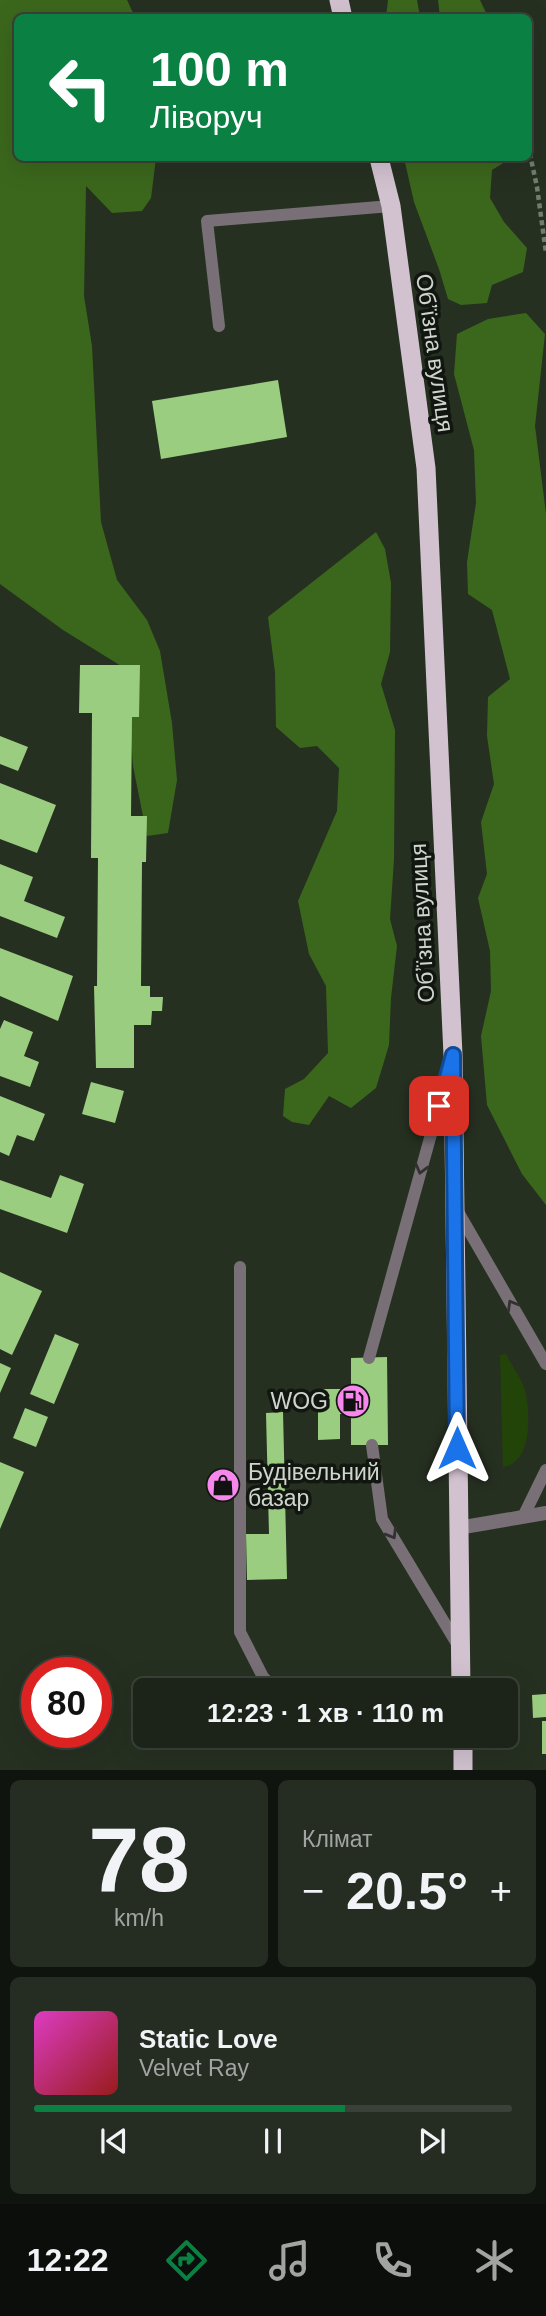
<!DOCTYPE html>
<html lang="uk">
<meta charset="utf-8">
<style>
:root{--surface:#1c2419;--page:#252c22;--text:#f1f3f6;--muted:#a0a4a2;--line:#3a4138;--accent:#0b8043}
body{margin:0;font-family:Arial,sans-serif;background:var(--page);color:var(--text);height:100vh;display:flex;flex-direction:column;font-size:26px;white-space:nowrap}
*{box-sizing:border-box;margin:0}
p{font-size:23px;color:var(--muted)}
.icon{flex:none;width:38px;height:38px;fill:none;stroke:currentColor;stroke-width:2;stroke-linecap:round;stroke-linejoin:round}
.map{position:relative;height:1770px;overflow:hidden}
.side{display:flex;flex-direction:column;gap:10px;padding:10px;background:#0f140e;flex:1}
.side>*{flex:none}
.top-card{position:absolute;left:14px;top:14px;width:518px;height:147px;border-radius:10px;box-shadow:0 7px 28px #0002,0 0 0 2px var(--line);background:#0b8043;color:#fff;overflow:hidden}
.speed{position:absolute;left:21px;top:1657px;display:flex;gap:14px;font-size:35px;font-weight:700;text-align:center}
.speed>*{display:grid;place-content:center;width:91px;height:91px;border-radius:50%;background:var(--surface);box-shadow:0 7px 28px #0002,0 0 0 2px var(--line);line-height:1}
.speed .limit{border:10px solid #d22;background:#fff;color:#111}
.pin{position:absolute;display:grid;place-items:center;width:60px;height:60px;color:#fff;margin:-30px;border-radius:14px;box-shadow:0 4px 10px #0006}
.me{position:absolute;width:77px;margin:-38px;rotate:0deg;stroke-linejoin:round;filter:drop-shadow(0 0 5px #0008)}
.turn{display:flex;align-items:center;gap:24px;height:147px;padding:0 21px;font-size:32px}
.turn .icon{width:91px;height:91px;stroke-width:2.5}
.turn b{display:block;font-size:49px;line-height:60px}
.big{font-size:52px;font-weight:800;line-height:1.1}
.side .tile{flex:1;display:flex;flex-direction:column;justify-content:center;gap:10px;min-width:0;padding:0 24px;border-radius:10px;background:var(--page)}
.side .dial{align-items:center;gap:0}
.dial b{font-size:91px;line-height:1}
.song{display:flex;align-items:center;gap:21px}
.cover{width:84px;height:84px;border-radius:10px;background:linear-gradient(135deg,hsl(310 70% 55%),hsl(0 70% 35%))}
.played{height:7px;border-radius:4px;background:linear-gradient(90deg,var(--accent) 65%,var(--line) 65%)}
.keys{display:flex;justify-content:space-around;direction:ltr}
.heat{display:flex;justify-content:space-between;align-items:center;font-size:38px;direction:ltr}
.side .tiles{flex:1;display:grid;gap:10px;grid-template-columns:1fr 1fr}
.tile:last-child{grid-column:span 2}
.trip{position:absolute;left:133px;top:1678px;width:385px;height:70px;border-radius:10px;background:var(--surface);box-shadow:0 7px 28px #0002,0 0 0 2px var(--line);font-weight:800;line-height:70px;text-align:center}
.menu{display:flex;height:112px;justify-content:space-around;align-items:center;background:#0b0e0a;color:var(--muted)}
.menu .icon{width:49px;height:49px}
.menu .active{color:var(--accent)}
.menu b{font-size:32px;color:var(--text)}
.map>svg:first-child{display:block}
.green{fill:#234409}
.forest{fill:#3b671c}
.building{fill:#9bcd80}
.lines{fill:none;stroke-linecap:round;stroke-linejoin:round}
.path{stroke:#737c6f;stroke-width:4.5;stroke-dasharray:5 3.5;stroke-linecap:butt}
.service{stroke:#787076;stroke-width:12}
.minor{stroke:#787076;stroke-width:14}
.trunk{stroke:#d2c2d0;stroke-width:19}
.oneway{stroke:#31312f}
.route-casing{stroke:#114b97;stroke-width:18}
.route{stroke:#1a73e8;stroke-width:12}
.labels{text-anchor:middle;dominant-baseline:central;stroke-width:7;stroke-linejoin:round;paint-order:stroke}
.street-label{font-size:23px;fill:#ced5cb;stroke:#121610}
.poi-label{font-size:23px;fill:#ced5cb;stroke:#121610;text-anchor:end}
</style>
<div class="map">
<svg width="546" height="1770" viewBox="0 0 546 1770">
<rect width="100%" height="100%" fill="#263021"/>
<path class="green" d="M 506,1354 C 512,1366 523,1381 526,1394 C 530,1416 532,1463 503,1467 L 500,1355 Z"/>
<path class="forest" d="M 0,0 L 127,0 L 135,17 L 18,18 L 18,158 L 156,158 L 151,198 L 142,211 L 112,213 L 86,186 L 84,296 L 92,346 L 101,522 L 117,580 L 147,620 L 160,651 L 172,723 L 177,780 L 168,833 L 147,836 L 133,766 L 126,669 L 63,630 L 0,584 Z
M 388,0 L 417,0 L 420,17 L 386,17 Z
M 438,0 L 480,0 L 488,17 L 440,17 Z
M 404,158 L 511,158 L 492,170 L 490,198 L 504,222 L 527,248 L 523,272 L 492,285 L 487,303 L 461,305 L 448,299 L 439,269 L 414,202 Z
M 526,313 L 545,334 L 535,426 L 546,514 L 546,1205 L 522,1174 L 487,1105 L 481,1036 L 491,991 L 490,951 L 478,898 L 487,874 L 481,822 L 494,784 L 487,736 L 488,697 L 510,679 L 492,610 L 468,594 L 467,562 L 476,503 L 474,450 L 454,374 L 457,334 L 488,319 Z
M 376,532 L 385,549 L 391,583 L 390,652 L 381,684 L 395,730 L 394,859 L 390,919 L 397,946 L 391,998 L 389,1045 L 376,1088 L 351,1108 L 329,1096 L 309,1125 L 292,1122 L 283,1116 L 285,1089 L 304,1079 L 328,1053 L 326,986 L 309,954 L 298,901 L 337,811 L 339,768 L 317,746 L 300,748 L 276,727 L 275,672 L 268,617 Z"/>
<path class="building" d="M 278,380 L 287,437 L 161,459 L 152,401 Z
M 80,665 L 140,665 L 139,717 L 132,717 L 131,816 L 147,816 L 146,862 L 142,862 L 141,986 L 150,986 L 150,997 L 163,997 L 162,1011 L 152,1011 L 151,1025 L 134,1025 L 134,1068 L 96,1068 L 94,986 L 97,986 L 98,858 L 91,858 L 92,713 L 79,713 Z
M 0,736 L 28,747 L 18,771 L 0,764 Z
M 0,783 L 56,805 L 37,853 L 0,839 Z
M 0,864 L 33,877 L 24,901 L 65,917 L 57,938 L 0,916 Z
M 0,948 L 73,976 L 58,1021 L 0,996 Z
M 4,1020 L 33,1032 L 24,1056 L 39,1062 L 30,1087 L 0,1076 L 0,1029 Z
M 91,1082 L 124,1091 L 115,1123 L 82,1114 Z
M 0,1096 L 45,1114 L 34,1141 L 17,1135 L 9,1156 L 0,1152 Z
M 60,1175 L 84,1184 L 67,1233 L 0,1209 L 0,1180 L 51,1198 Z
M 0,1272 L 42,1291 L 12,1355 L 0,1349 Z
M 55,1334 L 79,1344 L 54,1404 L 30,1394 Z
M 387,1357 L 388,1445 L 351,1445 L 351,1414 L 340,1414 L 340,1439 L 318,1440 L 318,1389 L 351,1389 L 351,1358 Z
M 0,1363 L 11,1368 L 0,1393 Z
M 25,1408 L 48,1417 L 36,1447 L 13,1438 Z
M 283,1412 L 287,1579 L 247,1580 L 246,1534 L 269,1534 L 266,1413 Z
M 0,1462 L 24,1472 L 0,1529 Z
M 546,1694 L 546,1717 L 533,1718 L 532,1695 Z
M 542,1721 L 546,1721 L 546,1754 L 542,1754 Z"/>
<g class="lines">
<path class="path" d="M 528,145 L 537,187 L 546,253"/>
<path class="service" d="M 219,326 L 207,221 L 391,206
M 457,1210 L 546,1364
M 240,1267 L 240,1632 L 263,1677 L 276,1690
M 369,1358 L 448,1073
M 372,1445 L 382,1519 L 459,1647
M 523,1517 L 546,1470"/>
<path class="minor" d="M 458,1528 L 546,1513"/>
<path class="trunk" d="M 339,0 L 343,18
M 379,158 L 391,206 L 426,468 L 453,1055 L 461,1690
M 463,1736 L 463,1770"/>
</g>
<defs><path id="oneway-chevron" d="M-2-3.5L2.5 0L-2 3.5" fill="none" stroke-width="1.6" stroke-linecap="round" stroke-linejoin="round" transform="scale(1.75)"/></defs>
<g class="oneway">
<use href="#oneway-chevron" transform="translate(421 1169) rotate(105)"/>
<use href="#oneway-chevron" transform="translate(512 1305) rotate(-120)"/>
<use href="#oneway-chevron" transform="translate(392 1534) rotate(59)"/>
</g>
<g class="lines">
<defs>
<path id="route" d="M 439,1106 L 453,1055 L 457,1448"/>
</defs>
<use href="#route" class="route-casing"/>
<use href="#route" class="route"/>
</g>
<defs>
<symbol id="fuel-disc" viewBox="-11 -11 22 22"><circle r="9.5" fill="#f788eb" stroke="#121610"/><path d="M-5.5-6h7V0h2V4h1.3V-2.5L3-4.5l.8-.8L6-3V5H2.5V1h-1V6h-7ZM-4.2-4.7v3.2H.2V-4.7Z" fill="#111"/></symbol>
<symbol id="shop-disc" viewBox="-11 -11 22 22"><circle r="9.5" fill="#f788eb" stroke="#121610"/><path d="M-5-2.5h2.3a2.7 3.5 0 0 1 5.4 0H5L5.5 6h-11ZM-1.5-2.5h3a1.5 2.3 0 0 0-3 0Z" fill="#111"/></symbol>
</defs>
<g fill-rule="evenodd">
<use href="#fuel-disc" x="334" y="1382" width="38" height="38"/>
<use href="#shop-disc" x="204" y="1466" width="38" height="38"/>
</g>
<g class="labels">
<g class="street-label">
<text transform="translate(435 353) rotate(82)">Обʼїзна вулиця</text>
<text transform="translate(422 923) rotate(-93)">Обʼїзна вулиця</text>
</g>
<g class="poi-label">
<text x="328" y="1401">WOG</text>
<text x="248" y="1472" text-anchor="start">Будівельний<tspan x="248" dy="26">базар</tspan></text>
</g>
</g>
</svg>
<div class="speed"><div class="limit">80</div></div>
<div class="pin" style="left:439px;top:1106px;background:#d93025"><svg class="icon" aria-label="arrive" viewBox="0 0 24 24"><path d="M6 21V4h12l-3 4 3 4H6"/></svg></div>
<svg class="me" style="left:457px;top:1448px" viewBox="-20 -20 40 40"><path d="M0-17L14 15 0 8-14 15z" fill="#1a73e8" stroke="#fff" stroke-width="4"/></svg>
<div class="trip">12:23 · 1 хв · 110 m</div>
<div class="top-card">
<div class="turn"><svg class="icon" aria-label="left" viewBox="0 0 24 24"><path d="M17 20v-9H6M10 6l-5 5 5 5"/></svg><div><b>100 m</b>Ліворуч</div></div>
</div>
</div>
<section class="side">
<div class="tiles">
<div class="tile dial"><b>78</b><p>km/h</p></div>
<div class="tile"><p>Клімат</p>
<div class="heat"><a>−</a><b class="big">20.5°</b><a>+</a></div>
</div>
<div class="tile">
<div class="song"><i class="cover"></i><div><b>Static Love</b><p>Velvet Ray</p></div></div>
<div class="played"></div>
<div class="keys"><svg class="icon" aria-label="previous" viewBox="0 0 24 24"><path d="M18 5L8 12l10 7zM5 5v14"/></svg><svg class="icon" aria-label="pause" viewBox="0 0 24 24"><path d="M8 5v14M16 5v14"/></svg><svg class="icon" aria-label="next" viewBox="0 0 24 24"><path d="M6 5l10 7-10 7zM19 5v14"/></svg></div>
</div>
</div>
</section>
<nav class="menu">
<b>12:22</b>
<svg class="icon active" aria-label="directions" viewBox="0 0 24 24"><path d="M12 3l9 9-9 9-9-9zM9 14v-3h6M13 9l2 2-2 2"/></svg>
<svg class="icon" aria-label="music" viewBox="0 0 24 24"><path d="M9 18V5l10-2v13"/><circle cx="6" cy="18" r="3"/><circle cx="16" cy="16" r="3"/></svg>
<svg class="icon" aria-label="phone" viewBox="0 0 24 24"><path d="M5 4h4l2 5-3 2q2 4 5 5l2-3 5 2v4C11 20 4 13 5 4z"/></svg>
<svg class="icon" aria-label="climate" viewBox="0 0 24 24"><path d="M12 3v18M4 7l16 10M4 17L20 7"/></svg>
</nav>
